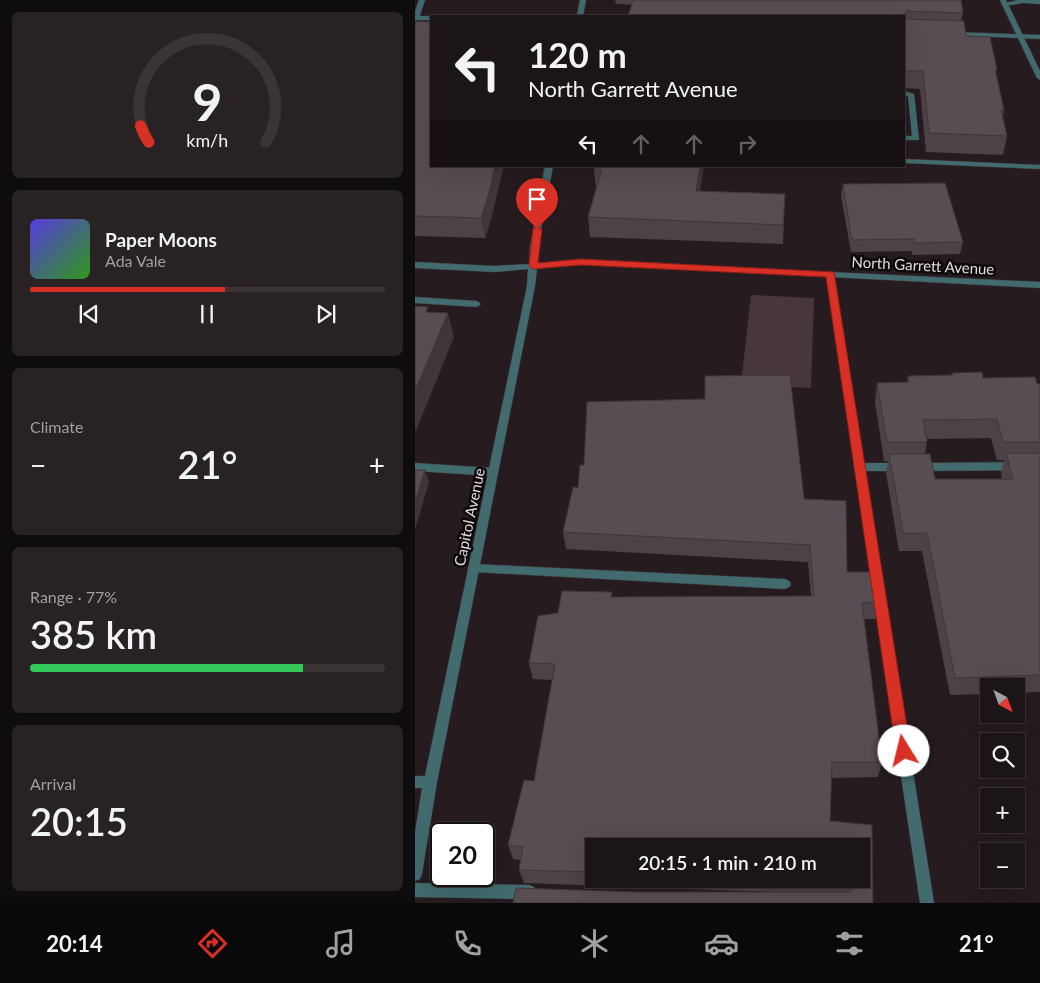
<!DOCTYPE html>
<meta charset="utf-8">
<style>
:root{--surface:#1c1518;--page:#292225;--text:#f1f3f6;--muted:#a09fa2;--line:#3a3437;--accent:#d93025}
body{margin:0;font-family:Lato,sans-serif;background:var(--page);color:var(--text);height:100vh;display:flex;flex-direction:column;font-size:19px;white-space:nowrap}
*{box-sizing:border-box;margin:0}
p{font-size:16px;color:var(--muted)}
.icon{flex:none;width:28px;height:28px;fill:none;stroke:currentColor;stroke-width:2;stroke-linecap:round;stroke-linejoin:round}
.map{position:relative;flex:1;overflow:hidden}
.sheet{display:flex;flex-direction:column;gap:12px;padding:12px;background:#0f0c0d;width:415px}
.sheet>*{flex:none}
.hud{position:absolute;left:15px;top:15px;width:475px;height:152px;border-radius:0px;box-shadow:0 5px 20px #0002,0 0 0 1px var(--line);background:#1c1518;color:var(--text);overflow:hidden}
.needle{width:32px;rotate:139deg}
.controls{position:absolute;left:565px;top:678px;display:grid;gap:10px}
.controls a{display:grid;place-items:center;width:45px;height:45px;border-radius:0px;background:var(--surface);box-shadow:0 5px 20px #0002,0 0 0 1px var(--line);font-size:25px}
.speed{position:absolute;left:15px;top:822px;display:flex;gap:10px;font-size:25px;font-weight:700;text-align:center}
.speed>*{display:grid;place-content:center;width:65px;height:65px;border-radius:50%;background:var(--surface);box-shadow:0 5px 20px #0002,0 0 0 1px var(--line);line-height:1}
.speed .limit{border:2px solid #111;border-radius:8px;background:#fff;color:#111}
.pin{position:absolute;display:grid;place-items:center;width:42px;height:42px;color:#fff;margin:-51px -21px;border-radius:50% 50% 50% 0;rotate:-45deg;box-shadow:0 0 5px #0007}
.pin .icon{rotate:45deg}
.me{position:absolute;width:55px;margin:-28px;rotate:351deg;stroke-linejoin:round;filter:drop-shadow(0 0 4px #0008)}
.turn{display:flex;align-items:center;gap:18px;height:105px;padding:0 15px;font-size:22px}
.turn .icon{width:65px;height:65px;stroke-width:2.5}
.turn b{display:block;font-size:35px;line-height:42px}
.lanes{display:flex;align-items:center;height:48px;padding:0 15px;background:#0003;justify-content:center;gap:25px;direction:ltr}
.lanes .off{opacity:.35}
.big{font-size:38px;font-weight:600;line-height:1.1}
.sheet .tile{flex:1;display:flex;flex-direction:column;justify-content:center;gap:8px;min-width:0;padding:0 18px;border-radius:8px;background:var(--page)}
.sheet .dial{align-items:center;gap:0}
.dial svg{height:130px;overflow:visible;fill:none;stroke:var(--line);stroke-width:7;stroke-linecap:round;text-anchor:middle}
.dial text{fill:var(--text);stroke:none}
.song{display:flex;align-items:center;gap:15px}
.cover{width:60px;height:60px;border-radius:8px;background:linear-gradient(135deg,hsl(250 70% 55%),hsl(110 70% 35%))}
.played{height:5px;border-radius:2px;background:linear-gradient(90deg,var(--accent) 55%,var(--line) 55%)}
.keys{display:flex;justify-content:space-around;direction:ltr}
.heat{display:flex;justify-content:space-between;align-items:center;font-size:28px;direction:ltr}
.charge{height:8px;border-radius:4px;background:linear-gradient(90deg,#34c759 77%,var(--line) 0)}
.trip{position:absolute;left:170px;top:838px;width:285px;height:50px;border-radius:0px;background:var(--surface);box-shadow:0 5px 20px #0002,0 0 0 1px var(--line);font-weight:600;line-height:50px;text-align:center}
.menu{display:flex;height:80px;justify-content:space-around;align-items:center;background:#0b080a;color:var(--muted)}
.menu .icon{width:35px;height:35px}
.menu .current{color:var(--accent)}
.menu b{font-size:22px;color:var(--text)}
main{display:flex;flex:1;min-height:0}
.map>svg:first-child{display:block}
.green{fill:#48363d}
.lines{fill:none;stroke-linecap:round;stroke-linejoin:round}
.service-casing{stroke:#40373a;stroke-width:1}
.minor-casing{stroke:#40373a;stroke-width:1}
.tertiary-casing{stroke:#40373a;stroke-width:1}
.service{fill:#416b6e;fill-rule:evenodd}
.minor{fill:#416b6e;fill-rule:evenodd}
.tertiary{fill:#416b6e;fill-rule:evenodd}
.wall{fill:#4c4247;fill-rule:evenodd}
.shaded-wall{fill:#3e3639}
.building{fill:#584d52;stroke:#3e3639}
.route{fill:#d93025;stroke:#8d1f18}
.labels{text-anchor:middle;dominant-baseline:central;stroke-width:5;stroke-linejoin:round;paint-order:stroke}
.street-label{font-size:15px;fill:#e1dbdd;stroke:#0c0809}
</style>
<main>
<section class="sheet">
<div class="tile dial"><svg viewBox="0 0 100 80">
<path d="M14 69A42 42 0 1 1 86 69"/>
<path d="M14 69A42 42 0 0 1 9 59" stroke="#d93025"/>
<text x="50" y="56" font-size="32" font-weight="700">9</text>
<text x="50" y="72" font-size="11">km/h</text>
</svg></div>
<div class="tile">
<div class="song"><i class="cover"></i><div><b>Paper Moons</b><p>Ada Vale</p></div></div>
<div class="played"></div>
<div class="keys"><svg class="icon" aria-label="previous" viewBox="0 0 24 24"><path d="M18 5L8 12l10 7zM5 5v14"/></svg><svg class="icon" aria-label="pause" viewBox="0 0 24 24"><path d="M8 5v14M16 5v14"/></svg><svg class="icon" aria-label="next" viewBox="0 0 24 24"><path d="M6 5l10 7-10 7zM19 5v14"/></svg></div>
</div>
<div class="tile"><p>Climate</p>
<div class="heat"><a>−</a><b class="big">21°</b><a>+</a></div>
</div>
<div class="tile"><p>Range · 77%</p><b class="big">385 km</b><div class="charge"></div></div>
<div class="tile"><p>Arrival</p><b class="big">20:15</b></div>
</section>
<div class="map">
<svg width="625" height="903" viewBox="0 0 625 903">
<rect width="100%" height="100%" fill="#261c20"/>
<path class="green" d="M 336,295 L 399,298 L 396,388 L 326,384 Z"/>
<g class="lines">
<defs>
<path id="service" d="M 4,0 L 10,0 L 4,18 L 1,20 L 0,12 Z
M 603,0 L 625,0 L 625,4 L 608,3 L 590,6 L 587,4 Z
M 489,91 L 499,94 L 504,140 L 489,140 L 489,136 L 497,136 L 493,96 L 489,95 Z
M 489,159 L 625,165 L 625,169 L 489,163 Z
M 415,271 L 419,274 L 449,463 L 484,463 L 488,464 L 489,467 L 488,470 L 484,471 L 450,471 L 519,903 L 505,903 L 411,274 Z
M 0,297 L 62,301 L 66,304 L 62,307 L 0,303 Z
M 625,462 L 625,470 L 504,471 L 500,470 L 499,467 L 500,464 L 504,463 Z
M 0,463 L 78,468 L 82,469 L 83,472 L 82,475 L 78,476 L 0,471 Z
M 59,564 L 370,579 L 374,581 L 376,584 L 374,587 L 370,589 L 59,572 L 55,571 L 53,568 L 55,565 Z
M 0,883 L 114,885 L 119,887 L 121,892 L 119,897 L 114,899 L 0,897 Z"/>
<path id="minor" d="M 165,0 L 171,0 L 168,16 L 162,16 Z
M 585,0 L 591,0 L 625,71 L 625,80 L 622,78 Z
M 130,166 L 138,166 L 123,247 L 122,263 L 166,260 L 625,282 L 625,288 L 166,264 L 122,268 L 120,286 L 22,782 L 7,874 L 5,879 L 0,881 L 0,833 L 7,788 L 0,788 L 0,776 L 10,776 L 112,286 L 113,269 L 80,272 L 0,268 L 0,262 L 80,266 L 114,264 L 115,247 Z"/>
<path id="tertiary" d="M 0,16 L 16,16 L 16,20 L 0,20 Z
M 537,32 L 625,35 L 625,39 L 535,35 L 534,34 Z"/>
</defs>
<use href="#service" class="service-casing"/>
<use href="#minor" class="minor-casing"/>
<use href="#tertiary" class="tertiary-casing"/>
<use href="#service" class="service"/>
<use href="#minor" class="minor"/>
<use href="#tertiary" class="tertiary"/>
</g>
<path class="wall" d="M 200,0 L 546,0 L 548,13 L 546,21 L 551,36 L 582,69 L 581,73 L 589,110 L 588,117 L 592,136 L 588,155 L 511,152 L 505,89 L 489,88 L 489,16 L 201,4 Z
M 0,21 L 77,216 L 70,238 L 0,236 Z
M 179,166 L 285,191 L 370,194 L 368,244 L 175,237 L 173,217 L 181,188 L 179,169 Z
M 428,184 L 548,242 L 545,254 L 497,255 L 497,251 L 436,252 L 426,196 Z
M 537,373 L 568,378 L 625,384 L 625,692 L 601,693 L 601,686 L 574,686 L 574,694 L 535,695 L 507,551 L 484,551 L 471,473 L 473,461 L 469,461 L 460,402 L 462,383 L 492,382 L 493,376 L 536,375 ZM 576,438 L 582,460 L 589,460 L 586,472 L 587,479 L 520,479 L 510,454 L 512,442 L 512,439 Z
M 375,375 L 389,499 L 431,501 L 432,572 L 459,572 L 464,602 L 461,619 L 449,619 L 467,762 L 463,777 L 416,778 L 415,821 L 457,825 L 458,903 L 98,903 L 101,888 L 222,892 L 358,892 L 109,883 L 104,870 L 106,860 L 98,859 L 93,845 L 109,780 L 119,781 L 137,680 L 118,679 L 114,663 L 123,616 L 143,613 L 147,591 L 197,592 L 197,597 L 396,596 L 393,562 L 151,549 L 148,532 L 158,487 L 163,488 L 165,465 L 169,465 L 172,402 L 290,399 L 290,376 ZM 179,846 L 446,846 L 446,879 L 179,879 Z"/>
<path class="shaded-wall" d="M 80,166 L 89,166 L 77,216 L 70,238 L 66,218 Z
M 285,166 L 289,166 L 282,210 L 281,191 Z
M 33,313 L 39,337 L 1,431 L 0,429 L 0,391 Z
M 10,470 L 14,482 L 0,530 L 0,503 Z"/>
<path class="building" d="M 218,0 L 546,0 L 548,13 L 491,11 L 489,17 L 491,19 L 549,21 L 551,36 L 575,37 L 582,69 L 580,69 L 589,110 L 586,110 L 592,136 L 514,133 L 508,71 L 489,71 L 489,16 L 213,16 Z
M 0,21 L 16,22 L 16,166 L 80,166 L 73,196 L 66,218 L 0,216 Z
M 179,166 L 285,166 L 281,191 L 370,194 L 368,225 L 173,217 L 187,170 L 179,169 Z
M 530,183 L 548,242 L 499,243 L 499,239 L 437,240 L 428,184 Z
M 0,306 L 13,307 L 11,312 L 33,313 L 0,391 Z
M 567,372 L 568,378 L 620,377 L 622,384 L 625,384 L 625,442 L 588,442 L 582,419 L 508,420 L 512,442 L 472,442 L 462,383 L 494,382 L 493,376 L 538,375 L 537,373 Z
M 375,375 L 389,499 L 431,501 L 432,572 L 459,572 L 464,602 L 447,603 L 467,762 L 417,762 L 415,821 L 457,825 L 458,903 L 98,903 L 101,888 L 222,892 L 435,892 L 437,889 L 434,883 L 428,881 L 369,879 L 446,879 L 446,846 L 179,846 L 179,872 L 104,870 L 108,847 L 93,845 L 109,780 L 119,781 L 140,664 L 114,663 L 123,616 L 143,613 L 147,591 L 197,592 L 196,597 L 399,596 L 395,545 L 148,532 L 158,487 L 163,488 L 165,465 L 169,465 L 172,402 L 290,399 L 290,376 Z
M 591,453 L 625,453 L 625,675 L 540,678 L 512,533 L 488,533 L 474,454 L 515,454 L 520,479 L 598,479 Z
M 0,470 L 10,470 L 0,503 Z"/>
<path class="route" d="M 122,226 L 127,229 L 123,263 L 166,259 L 419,272 L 496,751 L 494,756 L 489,758 L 484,756 L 481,751 L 411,277 L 166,265 L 118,269 L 114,266 L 118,229 Z"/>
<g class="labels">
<g class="street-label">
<text transform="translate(508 265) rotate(3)">North Garrett Avenue</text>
<text transform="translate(54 517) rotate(-78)">Capitol Avenue</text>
</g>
</g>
</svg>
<div class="controls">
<a><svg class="needle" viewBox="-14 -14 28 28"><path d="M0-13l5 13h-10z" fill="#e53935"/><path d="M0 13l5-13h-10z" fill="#a09fa2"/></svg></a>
<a><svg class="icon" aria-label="search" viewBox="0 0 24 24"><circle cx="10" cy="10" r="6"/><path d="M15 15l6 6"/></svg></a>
<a>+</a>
<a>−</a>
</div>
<div class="speed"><div class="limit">20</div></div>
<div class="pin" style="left:122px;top:229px;background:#d93025"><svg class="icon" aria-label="arrive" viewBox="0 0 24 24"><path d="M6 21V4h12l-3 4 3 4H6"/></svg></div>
<svg class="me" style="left:489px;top:751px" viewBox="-20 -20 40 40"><circle r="19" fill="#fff"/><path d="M0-13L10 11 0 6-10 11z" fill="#d93025"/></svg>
<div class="trip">20:15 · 1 min · 210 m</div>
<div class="hud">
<div class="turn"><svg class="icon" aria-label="left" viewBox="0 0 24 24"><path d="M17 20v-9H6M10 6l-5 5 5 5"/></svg><div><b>120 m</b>North Garrett Avenue</div></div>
<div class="lanes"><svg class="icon" aria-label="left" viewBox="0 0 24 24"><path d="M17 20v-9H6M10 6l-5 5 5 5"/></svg><svg class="icon off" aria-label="ahead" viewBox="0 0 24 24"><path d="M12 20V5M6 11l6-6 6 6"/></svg><svg class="icon off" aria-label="ahead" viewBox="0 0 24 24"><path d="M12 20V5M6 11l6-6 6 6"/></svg><svg class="icon off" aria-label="right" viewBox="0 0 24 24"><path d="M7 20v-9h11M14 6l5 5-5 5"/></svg></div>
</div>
</div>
</main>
<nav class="menu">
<b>20:14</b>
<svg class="icon current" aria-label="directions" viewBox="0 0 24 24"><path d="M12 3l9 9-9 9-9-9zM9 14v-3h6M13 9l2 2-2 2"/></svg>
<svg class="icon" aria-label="music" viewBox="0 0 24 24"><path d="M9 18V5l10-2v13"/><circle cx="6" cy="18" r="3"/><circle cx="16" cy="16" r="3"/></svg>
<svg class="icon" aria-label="phone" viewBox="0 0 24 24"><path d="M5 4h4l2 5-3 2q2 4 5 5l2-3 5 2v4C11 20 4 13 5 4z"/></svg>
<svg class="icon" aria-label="climate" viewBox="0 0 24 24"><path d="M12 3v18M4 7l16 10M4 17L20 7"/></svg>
<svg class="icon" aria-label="car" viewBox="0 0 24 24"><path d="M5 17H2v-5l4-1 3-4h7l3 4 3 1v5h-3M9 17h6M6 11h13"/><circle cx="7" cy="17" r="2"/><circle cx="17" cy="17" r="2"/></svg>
<svg class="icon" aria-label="filters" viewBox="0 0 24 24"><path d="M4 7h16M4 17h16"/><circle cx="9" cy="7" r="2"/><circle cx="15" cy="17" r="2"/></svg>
<b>21°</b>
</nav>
